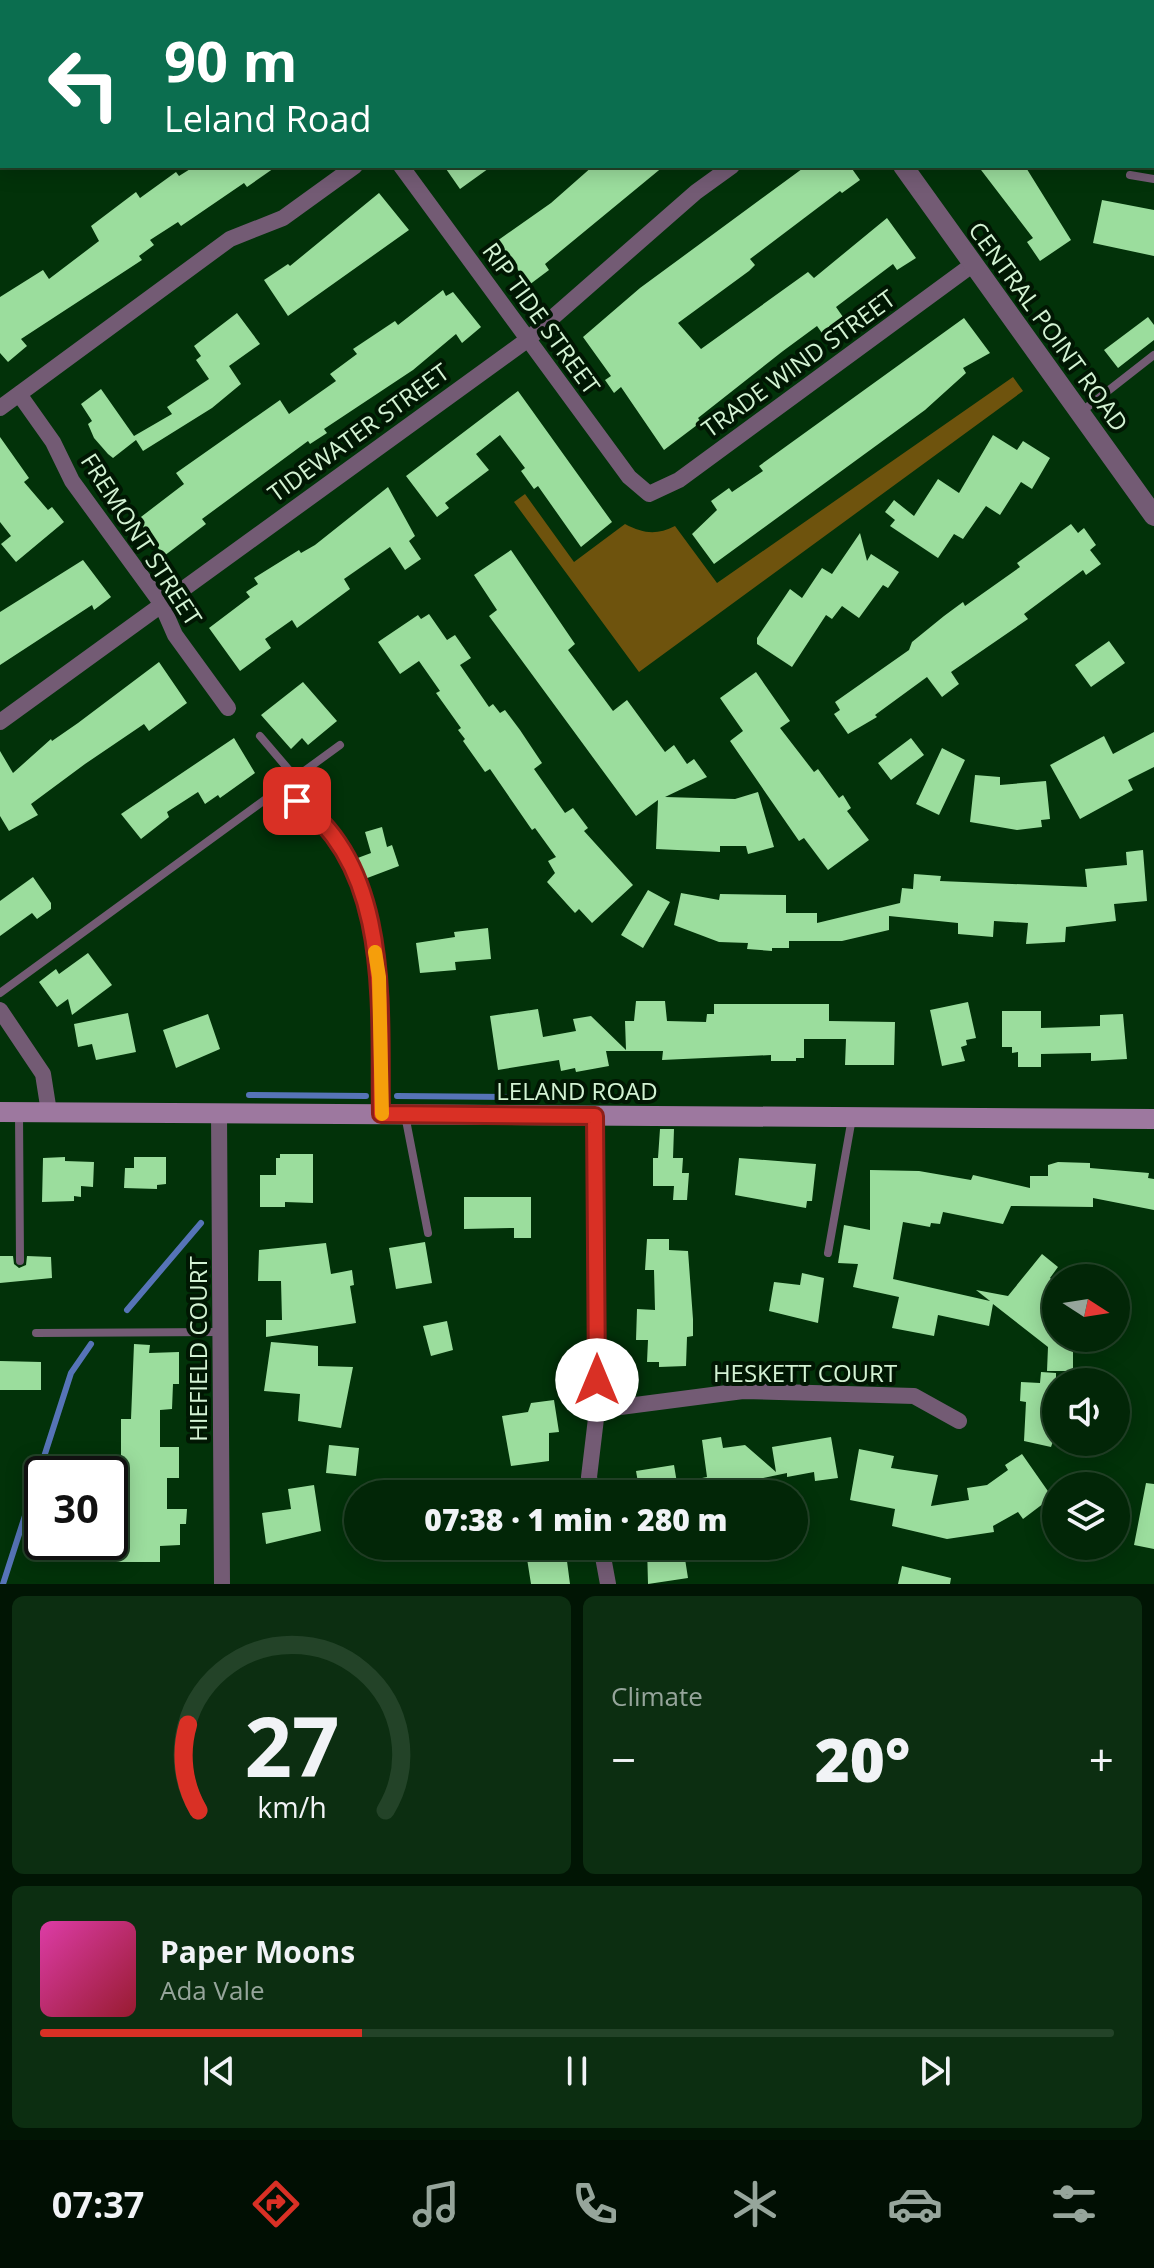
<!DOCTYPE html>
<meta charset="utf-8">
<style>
:root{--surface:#022607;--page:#0c2e11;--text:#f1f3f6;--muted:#96a59b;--line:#234328;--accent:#d93025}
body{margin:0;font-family:"Open Sans",sans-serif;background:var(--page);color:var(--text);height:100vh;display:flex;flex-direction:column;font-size:30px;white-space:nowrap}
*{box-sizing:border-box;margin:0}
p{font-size:26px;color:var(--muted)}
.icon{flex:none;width:44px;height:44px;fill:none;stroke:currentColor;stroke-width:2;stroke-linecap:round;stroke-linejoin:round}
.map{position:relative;height:1584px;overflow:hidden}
.details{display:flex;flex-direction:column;gap:12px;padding:12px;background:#011504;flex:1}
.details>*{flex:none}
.banner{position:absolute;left:0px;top:0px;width:1154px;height:168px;box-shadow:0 4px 20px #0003,0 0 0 2px var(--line);background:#0b6e4f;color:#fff;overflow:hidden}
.needle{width:52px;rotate:102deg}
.fabs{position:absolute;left:1042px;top:1264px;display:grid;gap:16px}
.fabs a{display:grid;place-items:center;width:88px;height:88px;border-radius:50%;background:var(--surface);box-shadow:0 4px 20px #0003,0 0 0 2px var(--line);font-size:40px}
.speed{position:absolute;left:24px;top:1456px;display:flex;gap:16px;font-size:40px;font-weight:700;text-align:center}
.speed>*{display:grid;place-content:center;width:104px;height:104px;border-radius:50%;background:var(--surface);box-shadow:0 4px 20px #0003,0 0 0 2px var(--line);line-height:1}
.speed .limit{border:4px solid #111;border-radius:12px;background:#fff;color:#111}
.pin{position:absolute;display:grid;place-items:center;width:68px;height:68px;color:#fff;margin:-34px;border-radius:16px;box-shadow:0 4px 12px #0006}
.me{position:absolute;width:88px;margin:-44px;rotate:0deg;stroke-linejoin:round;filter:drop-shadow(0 0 6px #0008)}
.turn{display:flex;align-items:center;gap:28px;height:168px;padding:0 32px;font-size:36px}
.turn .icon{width:104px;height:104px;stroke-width:2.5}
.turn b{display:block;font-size:56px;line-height:68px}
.big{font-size:60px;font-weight:800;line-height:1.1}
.details .widget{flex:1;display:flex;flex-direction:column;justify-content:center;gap:12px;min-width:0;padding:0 28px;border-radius:12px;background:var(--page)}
.details .dial{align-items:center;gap:0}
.dial svg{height:208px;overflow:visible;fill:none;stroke:var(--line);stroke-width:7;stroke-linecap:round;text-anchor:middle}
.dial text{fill:var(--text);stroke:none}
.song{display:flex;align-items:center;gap:24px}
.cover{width:96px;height:96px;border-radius:12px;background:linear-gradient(135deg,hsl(320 70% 55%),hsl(350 70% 35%))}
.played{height:8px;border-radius:4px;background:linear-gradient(90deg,var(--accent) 30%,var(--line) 30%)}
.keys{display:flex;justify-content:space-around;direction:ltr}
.heat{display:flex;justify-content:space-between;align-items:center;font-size:44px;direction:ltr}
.details .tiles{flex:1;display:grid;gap:12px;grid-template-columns:1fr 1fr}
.widget:last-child{grid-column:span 2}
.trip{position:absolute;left:344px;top:1480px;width:464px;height:80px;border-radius:40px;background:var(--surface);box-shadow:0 4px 20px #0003,0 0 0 2px var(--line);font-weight:800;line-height:80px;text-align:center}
.menu{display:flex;height:128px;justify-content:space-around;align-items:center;background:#010f03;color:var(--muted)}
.menu .icon{width:56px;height:56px}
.menu .selected{color:var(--accent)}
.menu b{font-size:36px;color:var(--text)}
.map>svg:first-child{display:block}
.forest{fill:#6e530d}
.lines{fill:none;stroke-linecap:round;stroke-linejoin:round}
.stream{stroke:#5674b7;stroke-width:6}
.building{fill:#9bdd9d}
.service{stroke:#735b74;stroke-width:8}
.minor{stroke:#735b74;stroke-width:16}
.tertiary{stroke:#735b74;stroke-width:20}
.secondary{stroke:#9d789f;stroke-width:20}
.route-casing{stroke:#8d1f18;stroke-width:20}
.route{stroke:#d93025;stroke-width:14}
.slow{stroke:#f59e0b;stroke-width:14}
.labels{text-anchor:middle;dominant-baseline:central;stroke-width:8;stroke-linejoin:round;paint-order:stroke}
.street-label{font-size:24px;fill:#d3f2d3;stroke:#011703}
</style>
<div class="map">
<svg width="1154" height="1584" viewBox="0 0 1154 1584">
<rect width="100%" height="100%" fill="#023209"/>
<path class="forest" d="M 1013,377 L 1023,391 L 639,672 L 514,502 L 525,494 L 574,562 L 625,524 C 644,534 657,535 675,526 L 717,583 Z"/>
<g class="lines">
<path class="stream" d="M 249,1095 L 366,1096
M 397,1096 L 518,1097
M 127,1310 L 201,1223
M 3,1584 L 71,1373 L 91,1344"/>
</g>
<path class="building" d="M 195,166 L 277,166 L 247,187 L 244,183 L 181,226 L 178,222 L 150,240 L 154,245 L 139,256 L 142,260 L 21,339 L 27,346 L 8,362 L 0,353 L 0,297 L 43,270 L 49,279 L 99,241 L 91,226 L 136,192 L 140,198 L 176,172 L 179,176 Z
M 444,166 L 492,166 L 460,189 Z
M 593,166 L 664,166 L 545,264 L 549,270 L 529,285 L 497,241 L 551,203 Z
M 806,166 L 850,166 L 860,180 L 842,193 L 840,191 L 750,259 L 755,265 L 749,271 L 678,323 L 701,349 L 808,272 L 814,278 L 887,218 L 916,258 L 897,270 L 893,264 L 836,307 L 843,317 L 822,333 L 817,326 L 783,351 L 698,418 L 701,422 L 664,450 L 621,387 L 614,393 L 605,380 L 611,376 L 583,337 L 640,288 Z
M 978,166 L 1025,166 L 1071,240 L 1040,261 L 1027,242 L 1033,238 Z
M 379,193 L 409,230 L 288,316 L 264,280 L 288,264 L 290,266 Z
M 1102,200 L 1154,210 L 1154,256 L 1093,243 Z
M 443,290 L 446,296 L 453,292 L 481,327 L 462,343 L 456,334 L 413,370 L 324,429 L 327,433 L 310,444 L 308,441 L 202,519 L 206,524 L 164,556 L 137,520 L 184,484 L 176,473 L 280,400 L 289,414 L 336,381 L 330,374 L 357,354 L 353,349 L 395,321 L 398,325 Z
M 237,313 L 260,344 L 229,366 L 241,384 L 212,408 L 143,451 L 136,440 L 113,458 L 108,454 L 94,438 L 88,424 L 92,421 L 81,404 L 101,389 L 134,436 L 172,414 L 167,407 L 209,379 L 196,360 L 201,356 L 194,346 Z
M 1148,317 L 1154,325 L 1154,340 L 1118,368 L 1104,350 Z
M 964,318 L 990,353 L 963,368 L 966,373 L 925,410 L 714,564 L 692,534 L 717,510 L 711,501 L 729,488 L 732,492 L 763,471 L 759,466 Z
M 518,391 L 612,522 L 581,547 L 538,486 L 534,489 L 521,471 L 525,468 L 500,435 L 476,454 L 489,470 L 445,503 L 449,508 L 437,517 L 406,476 Z
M 993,435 L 1017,450 L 1023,441 L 1050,458 L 1032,489 L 1021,482 L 1000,515 L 986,506 L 963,539 L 954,534 L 938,558 L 890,526 L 895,520 L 885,512 L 894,500 L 914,516 L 938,479 L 959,493 Z
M 0,437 L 29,478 L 24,482 L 48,510 L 52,507 L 64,522 L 16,562 L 1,544 L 11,536 L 0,522 Z
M 388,487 L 415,536 L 409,541 L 421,559 L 405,570 L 390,547 L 344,579 L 350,589 L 297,628 L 292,620 L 265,639 L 271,648 L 240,671 L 209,628 L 250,597 L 246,592 L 258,584 L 254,578 L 299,550 L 301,553 L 315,545 Z
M 1071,524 L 1078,533 L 1084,528 L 1096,545 L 1090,550 L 1101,564 L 1086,575 L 1083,570 L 1024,614 L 1028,619 L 951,672 L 959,684 L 942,697 L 927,677 L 875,715 L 877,717 L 848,734 L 834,714 L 840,710 L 835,702 L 909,650 L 912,642 L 944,616 L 963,602 L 965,606 L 1020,567 L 1017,563 Z
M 860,533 L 867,561 L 871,554 L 899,572 L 888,588 L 883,585 L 859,618 L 842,606 L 832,619 L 826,615 L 792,667 L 757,644 L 757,638 L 790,589 L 802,598 L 822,568 L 832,574 Z
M 511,550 L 575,644 L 568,650 L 613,711 L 627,700 L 665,752 L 674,745 L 687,764 L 694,759 L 707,777 L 665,797 L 735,799 L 758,792 L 774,847 L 748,854 L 746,846 L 720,846 L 720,852 L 656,849 L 658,800 L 636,816 L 489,616 L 497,610 L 474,575 Z
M 83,560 L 111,597 L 94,610 L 92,605 L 0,665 L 0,612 Z
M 429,614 L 447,640 L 455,635 L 471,658 L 460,665 L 489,707 L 493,704 L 500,713 L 505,710 L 520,730 L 542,763 L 534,769 L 565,813 L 573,808 L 588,828 L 584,831 L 633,885 L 592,923 L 579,909 L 575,913 L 547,882 L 555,873 L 548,861 L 556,857 L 535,828 L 532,830 L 490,769 L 485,772 L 463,741 L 465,739 L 458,730 L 461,728 L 436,693 L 440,691 L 419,661 L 400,674 L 378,642 L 418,615 L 421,619 Z
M 1109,641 L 1125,663 L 1091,687 L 1075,665 Z
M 159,662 L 187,703 L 149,731 L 144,724 L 85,764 L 31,804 L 38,815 L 9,831 L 0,816 L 0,751 L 13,773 L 51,739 L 52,741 L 78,723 Z
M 756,672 L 790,721 L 780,728 L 814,772 L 818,769 L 839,798 L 843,795 L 851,808 L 847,811 L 869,840 L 828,870 L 804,838 L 799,841 L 730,741 L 743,731 L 720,698 Z
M 303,682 L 337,721 L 308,745 L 302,738 L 291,749 L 261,715 Z
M 1154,732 L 1154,767 L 1128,780 L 1133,790 L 1080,819 L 1050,765 L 1104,736 L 1113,754 Z
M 234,738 L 255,773 L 220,798 L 218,795 L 205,804 L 198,792 L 167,812 L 169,817 L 141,839 L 121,814 Z
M 911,738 L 924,755 L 891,780 L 878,763 Z
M 942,748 L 965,760 L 939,815 L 916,804 Z
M 975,775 L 1000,777 L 1000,785 L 1046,781 L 1050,819 L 1041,820 L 1042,827 L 1017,830 L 970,822 Z
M 382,827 L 387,847 L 392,845 L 399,866 L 362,880 L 355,859 L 371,853 L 365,832 Z
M 1143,850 L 1147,901 L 1114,904 L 1116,921 L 1066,927 L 1065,942 L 1026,944 L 1028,923 L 994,921 L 993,937 L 958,934 L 958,923 L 889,916 L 889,930 L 842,941 L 789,941 L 789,948 L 772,948 L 772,951 L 747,949 L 748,943 L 719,942 L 674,925 L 681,893 L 719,900 L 720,894 L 786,895 L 786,913 L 817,913 L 817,923 L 900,903 L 902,888 L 913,889 L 914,874 L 941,876 L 940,881 L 1087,887 L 1085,869 L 1127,865 L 1126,852 Z
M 33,877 L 51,903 L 51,909 L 37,919 L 32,913 L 0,936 L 0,901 Z
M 648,890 L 670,902 L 643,948 L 621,935 Z
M 488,928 L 491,959 L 455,962 L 456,970 L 420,973 L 416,943 L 455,937 L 454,932 Z
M 88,953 L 112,985 L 72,1015 L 68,999 L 57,1007 L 39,982 L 56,969 L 59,974 Z
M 636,1001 L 665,1001 L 667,1021 L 706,1022 L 707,1014 L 714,1014 L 714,1004 L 829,1004 L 829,1021 L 895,1022 L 894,1065 L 845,1065 L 846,1039 L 804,1039 L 804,1058 L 796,1058 L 796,1061 L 771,1061 L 771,1055 L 662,1060 L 663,1051 L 606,1051 L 609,1066 L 576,1072 L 575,1068 L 561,1071 L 559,1060 L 498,1070 L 490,1016 L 538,1009 L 543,1037 L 576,1031 L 573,1019 L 591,1016 L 626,1050 L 625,1021 L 634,1021 Z
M 968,1002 L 976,1038 L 966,1040 L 967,1045 L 961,1047 L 965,1061 L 942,1066 L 930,1010 Z
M 1002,1011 L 1041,1011 L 1041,1028 L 1100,1026 L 1100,1015 L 1123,1014 L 1127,1059 L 1091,1061 L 1091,1053 L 1041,1054 L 1041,1067 L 1018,1067 L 1018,1052 L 1012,1053 L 1012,1047 L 1002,1047 Z
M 128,1013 L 136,1052 L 96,1060 L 92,1044 L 78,1047 L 74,1024 Z
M 208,1014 L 220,1049 L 176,1068 L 163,1030 Z
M 660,1129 L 674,1129 L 673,1158 L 683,1158 L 682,1173 L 689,1173 L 687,1200 L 673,1200 L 674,1186 L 653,1186 L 653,1158 L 658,1158 Z
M 280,1154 L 313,1154 L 313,1203 L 285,1202 L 285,1207 L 260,1207 L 260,1175 L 276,1175 L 276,1158 L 280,1158 Z
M 65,1157 L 65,1161 L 94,1162 L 93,1187 L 81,1186 L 81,1197 L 74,1196 L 74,1201 L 42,1202 L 43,1158 Z
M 134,1157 L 166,1157 L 166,1184 L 157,1185 L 157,1189 L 124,1188 L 125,1168 L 134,1168 Z
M 739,1158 L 816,1164 L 812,1201 L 807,1201 L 806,1208 L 735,1195 Z
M 1058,1162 L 1090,1163 L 1090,1168 L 1149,1173 L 1148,1178 L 1154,1179 L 1154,1210 L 1093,1198 L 1093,1207 L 1011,1206 L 1003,1224 L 943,1212 L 940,1224 L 931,1223 L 930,1227 L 903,1222 L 893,1279 L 990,1301 L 976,1290 L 1008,1296 L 1042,1254 L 1058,1267 L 1050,1278 L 1056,1283 L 1056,1338 L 1073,1338 L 1073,1371 L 1047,1371 L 1048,1347 L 993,1304 L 989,1326 L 938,1315 L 934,1336 L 892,1328 L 899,1297 L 853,1287 L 858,1264 L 838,1263 L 844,1225 L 870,1230 L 870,1170 L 919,1171 L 971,1180 L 973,1175 L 1030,1188 L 1030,1176 L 1048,1176 L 1048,1165 Z
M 464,1197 L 531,1197 L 531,1238 L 514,1238 L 514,1228 L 464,1229 Z
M 647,1239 L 669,1239 L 669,1250 L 688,1251 L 693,1319 L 693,1336 L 687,1337 L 686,1366 L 659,1367 L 659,1362 L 647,1362 L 648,1340 L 636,1340 L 637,1309 L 655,1310 L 654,1270 L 645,1270 Z
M 425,1242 L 432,1283 L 396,1289 L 389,1248 Z
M 326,1243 L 331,1274 L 352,1270 L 354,1285 L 350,1286 L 356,1323 L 266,1337 L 266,1320 L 282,1320 L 281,1281 L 258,1281 L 259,1250 Z
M 0,1256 L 13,1256 L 14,1264 L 19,1268 L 26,1265 L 27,1256 L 51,1257 L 52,1278 L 0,1283 Z
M 802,1273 L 824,1278 L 818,1323 L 769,1311 L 774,1282 L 800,1285 Z
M 447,1321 L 453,1350 L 431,1356 L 423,1326 Z
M 271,1342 L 318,1346 L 318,1366 L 353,1367 L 341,1428 L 298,1421 L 300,1394 L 264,1391 Z
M 134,1344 L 150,1345 L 149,1353 L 179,1352 L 179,1384 L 173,1384 L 172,1409 L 160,1410 L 160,1447 L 179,1447 L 179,1478 L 167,1478 L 167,1509 L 187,1509 L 186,1524 L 180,1524 L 180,1545 L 160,1546 L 160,1562 L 84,1562 L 85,1542 L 110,1542 L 110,1506 L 116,1506 L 116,1471 L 121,1471 L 121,1419 L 131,1419 Z
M 0,1361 L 41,1362 L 41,1390 L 0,1390 Z
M 1041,1372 L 1056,1373 L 1056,1433 L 1051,1447 L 1024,1441 L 1026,1402 L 1020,1401 L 1021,1382 L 1040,1383 Z
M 554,1400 L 559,1432 L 549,1433 L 549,1461 L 511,1466 L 502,1416 L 528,1412 L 531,1403 Z
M 721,1437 L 723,1448 L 745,1445 L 776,1472 L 772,1447 L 831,1437 L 838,1478 L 815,1481 L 814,1472 L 787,1477 L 787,1473 L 724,1486 L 726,1494 L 640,1494 L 636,1471 L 674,1465 L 677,1483 L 707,1477 L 702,1440 Z
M 329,1445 L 359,1448 L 356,1476 L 326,1473 Z
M 859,1449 L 894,1456 L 891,1468 L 938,1475 L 931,1506 L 969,1500 L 967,1488 L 987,1485 L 1008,1470 L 1005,1465 L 1022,1454 L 1052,1497 L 1023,1519 L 1018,1512 L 993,1526 L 994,1532 L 947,1539 L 892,1526 L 895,1509 L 850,1500 Z
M 1146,1483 L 1154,1484 L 1154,1549 L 1134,1545 Z
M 314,1485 L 321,1531 L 266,1544 L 262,1513 L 291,1509 L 288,1489 Z
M 525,1546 L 565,1546 L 570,1584 L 531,1584 Z
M 647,1546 L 683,1546 L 688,1578 L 648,1584 Z
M 902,1566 L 951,1578 L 950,1584 L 898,1584 Z"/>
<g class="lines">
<path class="service" d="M 1130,175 L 1154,179
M 1081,412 L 1154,355
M 260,736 L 295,777
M 279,788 L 315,813 L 336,836 L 369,913 L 379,977 L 380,1113
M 0,993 L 340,745
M 19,1113 L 20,1261
M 405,1115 L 428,1233
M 828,1253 L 852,1118
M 36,1333 L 221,1332"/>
<path class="minor" d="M 578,2 L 581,0
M 401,166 L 629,477 L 649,494 L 679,480 L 972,265
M 19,394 L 53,442 L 72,481 L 161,603 L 175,635 L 228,708
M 0,408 L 230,239 L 283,218 L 355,166
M 0,722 L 527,340 L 696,192 L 732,166
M 0,1010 L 43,1074 L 49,1112
M 219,1113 L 222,1584
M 597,1410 L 743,1391 L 914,1396 L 959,1421
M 592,1494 L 589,1477 L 597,1410 L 595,1116
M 601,1546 L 608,1584"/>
<path class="tertiary" d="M 783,0 L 785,2
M 903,166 L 1154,516"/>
<path class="secondary" d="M 0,1112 L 1154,1119"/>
</g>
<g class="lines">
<defs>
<path id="route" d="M 297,801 C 393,867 379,1012 381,1114 L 595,1116 L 597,1380"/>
</defs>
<use href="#route" class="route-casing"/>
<use href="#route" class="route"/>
<path class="slow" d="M 375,952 L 379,977 L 382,1114"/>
</g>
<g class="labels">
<g class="street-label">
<text transform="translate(542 318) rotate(54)">RIP TIDE STREET</text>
<text transform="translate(1049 326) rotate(54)">CENTRAL POINT ROAD</text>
<text transform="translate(798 363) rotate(-36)">TRADE WIND STREET</text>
<text transform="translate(358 432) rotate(-36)">TIDEWATER STREET</text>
<text transform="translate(142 539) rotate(57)">FREMONT STREET</text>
<text x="577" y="1090">LELAND ROAD</text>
<text transform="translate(197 1349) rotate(-90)">HIEFIELD COURT</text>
<text x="805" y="1372">HESKETT COURT</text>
</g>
</g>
</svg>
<div class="fabs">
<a><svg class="needle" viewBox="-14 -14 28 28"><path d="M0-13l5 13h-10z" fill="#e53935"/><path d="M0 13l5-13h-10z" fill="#96a59b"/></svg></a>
<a><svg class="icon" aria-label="sound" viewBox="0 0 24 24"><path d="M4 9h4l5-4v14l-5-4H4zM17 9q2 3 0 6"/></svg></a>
<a><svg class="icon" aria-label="layers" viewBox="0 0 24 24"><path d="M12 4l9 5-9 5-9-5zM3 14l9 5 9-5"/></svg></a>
</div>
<div class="speed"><div class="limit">30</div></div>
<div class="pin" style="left:297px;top:801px;background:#d93025"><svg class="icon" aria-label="arrive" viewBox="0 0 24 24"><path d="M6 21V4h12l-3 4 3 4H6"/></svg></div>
<svg class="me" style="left:597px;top:1380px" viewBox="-20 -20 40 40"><circle r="19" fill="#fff"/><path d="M0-13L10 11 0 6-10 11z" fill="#d93025"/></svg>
<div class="trip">07:38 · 1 min · 280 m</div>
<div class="banner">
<div class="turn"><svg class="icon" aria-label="left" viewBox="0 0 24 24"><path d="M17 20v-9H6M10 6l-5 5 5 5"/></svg><div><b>90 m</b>Leland Road</div></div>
</div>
</div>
<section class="details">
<div class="tiles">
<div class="widget dial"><svg viewBox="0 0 100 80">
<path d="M14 69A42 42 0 1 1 86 69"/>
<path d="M14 69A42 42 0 0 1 10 36" stroke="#d93025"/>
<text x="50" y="56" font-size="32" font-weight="700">27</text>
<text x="50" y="72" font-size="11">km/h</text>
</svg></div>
<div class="widget"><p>Climate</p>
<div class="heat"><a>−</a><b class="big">20°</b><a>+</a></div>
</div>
<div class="widget">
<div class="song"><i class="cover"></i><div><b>Paper Moons</b><p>Ada Vale</p></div></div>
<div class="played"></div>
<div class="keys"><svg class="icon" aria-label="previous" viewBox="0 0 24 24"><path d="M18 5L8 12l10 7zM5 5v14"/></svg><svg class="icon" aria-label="pause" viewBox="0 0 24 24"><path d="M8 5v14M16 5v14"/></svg><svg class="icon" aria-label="next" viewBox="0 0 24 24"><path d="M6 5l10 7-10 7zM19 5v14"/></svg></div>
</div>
</div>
</section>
<nav class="menu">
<b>07:37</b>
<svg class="icon selected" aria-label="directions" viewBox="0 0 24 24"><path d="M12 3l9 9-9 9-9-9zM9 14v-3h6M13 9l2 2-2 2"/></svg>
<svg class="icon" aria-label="music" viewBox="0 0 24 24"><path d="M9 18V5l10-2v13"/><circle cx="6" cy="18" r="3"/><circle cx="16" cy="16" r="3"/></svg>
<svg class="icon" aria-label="phone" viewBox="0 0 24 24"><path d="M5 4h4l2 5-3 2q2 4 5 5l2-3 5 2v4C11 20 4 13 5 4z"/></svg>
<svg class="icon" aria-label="climate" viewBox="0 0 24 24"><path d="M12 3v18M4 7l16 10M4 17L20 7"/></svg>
<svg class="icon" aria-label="car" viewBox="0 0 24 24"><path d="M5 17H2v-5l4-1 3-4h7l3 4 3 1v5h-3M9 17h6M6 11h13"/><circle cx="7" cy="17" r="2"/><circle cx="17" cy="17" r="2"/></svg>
<svg class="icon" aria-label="filters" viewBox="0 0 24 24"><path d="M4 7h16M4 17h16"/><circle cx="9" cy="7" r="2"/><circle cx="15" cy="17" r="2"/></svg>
</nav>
